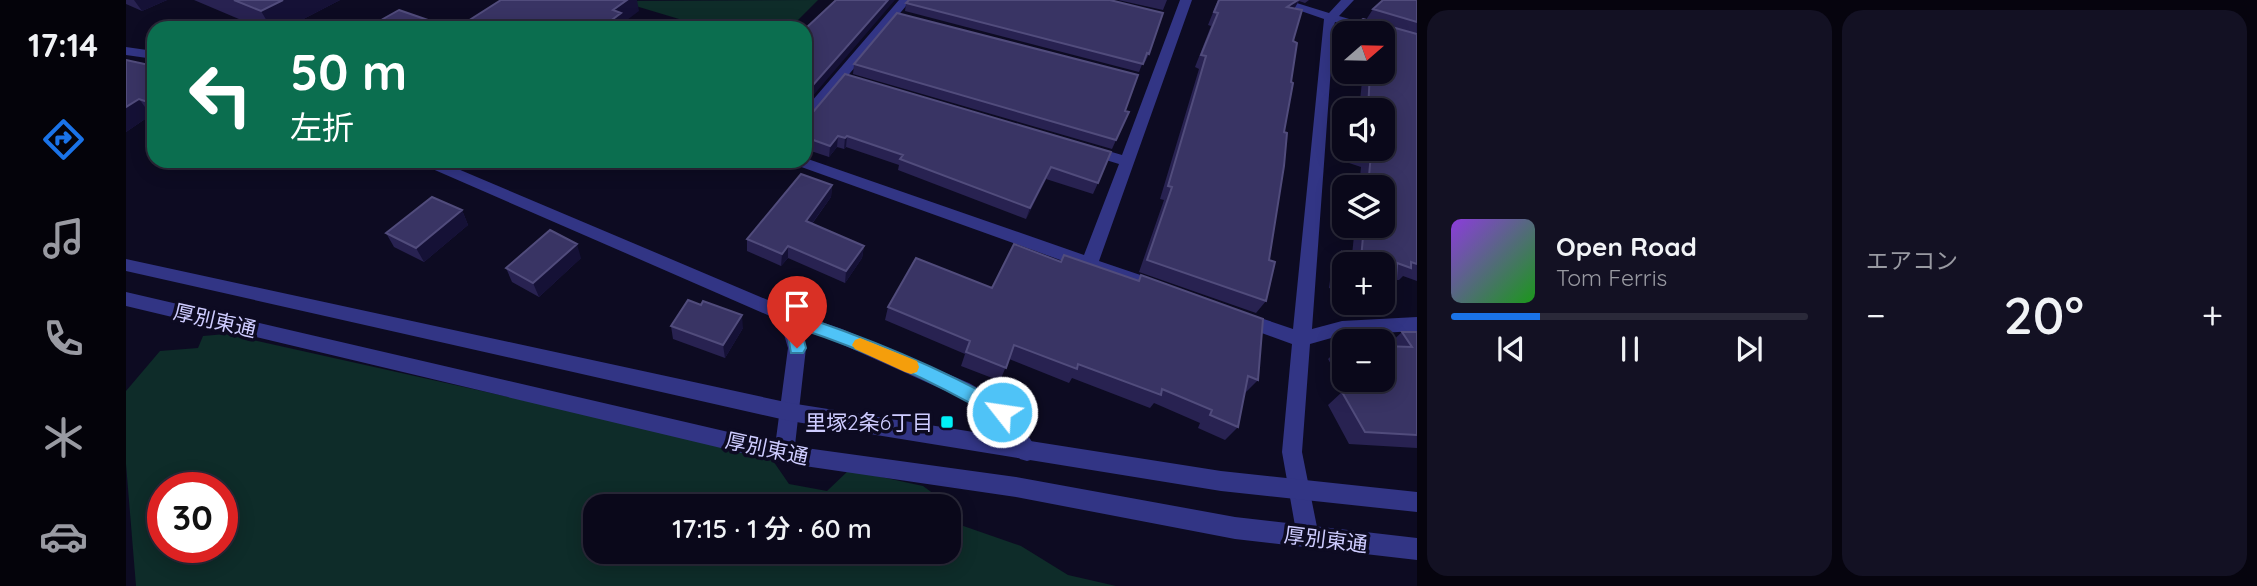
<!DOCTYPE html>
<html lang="ja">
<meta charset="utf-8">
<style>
:root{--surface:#0a081a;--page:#131123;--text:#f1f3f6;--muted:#999aa2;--line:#2a2939;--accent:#1a73e8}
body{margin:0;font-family:Quicksand,"Noto Sans JP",sans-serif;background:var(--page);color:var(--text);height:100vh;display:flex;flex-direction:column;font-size:26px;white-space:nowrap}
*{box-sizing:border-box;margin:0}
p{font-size:23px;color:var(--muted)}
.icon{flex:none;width:38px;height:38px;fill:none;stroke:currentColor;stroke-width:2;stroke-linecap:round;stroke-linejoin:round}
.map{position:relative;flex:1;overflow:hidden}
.sheet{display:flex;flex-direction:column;gap:10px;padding:10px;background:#06040e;width:840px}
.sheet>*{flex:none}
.banner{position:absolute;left:21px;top:21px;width:665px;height:147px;border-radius:21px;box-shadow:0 4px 18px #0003,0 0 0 2px var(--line);background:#0b6e4f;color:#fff;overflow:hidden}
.needle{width:46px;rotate:70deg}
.buttons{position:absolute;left:1206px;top:21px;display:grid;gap:14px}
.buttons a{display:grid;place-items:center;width:63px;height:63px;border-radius:14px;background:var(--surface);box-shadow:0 4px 18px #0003,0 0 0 2px var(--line);font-size:35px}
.speed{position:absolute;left:21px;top:472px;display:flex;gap:14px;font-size:35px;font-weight:700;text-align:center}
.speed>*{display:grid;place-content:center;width:91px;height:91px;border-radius:50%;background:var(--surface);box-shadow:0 4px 18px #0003,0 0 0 2px var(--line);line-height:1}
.speed .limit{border:10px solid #d22;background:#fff;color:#111}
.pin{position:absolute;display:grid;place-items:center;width:60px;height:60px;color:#fff;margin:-72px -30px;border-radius:50% 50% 50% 0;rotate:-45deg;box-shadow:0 0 7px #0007}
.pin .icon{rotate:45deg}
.me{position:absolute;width:77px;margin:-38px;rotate:300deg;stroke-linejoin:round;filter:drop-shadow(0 0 5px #0008)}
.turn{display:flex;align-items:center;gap:24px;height:147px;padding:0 28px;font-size:32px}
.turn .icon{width:91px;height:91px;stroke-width:2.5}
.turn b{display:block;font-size:49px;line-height:60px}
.big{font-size:52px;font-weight:600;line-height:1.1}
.sheet .widget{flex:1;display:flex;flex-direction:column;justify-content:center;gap:10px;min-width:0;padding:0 24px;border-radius:21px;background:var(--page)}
.song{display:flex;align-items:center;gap:21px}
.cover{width:84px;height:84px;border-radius:10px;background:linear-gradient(135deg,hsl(270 70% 55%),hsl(120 70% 35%))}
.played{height:7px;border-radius:4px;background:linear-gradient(90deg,var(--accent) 25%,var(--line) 25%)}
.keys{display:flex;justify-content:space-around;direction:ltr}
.heat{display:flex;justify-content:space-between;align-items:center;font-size:38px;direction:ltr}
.sheet .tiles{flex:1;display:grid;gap:10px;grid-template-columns:repeat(2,1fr)}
.trip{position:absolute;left:457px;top:494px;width:378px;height:70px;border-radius:21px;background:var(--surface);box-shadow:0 4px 18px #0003,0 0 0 2px var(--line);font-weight:600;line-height:70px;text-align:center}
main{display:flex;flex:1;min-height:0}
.tab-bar{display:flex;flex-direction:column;width:126px;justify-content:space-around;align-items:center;background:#04030a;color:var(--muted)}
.tab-bar .icon{width:49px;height:49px}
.tab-bar .selected{color:var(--accent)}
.tab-bar b{font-size:32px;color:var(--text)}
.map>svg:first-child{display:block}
.green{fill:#0e2c29;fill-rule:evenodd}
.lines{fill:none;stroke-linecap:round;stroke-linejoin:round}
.minor{fill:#323585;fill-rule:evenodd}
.tertiary{fill:#323585;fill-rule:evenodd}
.wall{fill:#282251}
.shaded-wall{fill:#151136}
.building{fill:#393464;stroke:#514c7c;stroke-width:2}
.route{fill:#4fc3f7;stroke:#337fa1;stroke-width:2}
.slow{fill:#f59e0b}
.poi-dot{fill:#00f0f7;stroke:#0d0b22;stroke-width:2.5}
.labels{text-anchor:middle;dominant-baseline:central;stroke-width:7;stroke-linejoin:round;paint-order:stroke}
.street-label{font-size:21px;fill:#ceccff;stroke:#0d0b22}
.poi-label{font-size:21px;fill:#ceccff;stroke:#0d0b22;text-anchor:end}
</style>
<main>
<nav class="tab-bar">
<b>17:14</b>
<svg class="icon selected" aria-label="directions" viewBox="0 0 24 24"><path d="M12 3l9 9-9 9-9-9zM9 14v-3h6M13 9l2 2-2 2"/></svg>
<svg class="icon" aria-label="music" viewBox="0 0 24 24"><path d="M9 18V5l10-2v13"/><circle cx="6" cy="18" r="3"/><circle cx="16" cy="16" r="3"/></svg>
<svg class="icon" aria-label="phone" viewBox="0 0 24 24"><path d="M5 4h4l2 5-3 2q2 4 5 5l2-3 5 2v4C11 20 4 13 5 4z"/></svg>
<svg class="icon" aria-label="climate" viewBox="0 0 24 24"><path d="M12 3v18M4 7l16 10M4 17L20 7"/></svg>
<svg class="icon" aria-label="car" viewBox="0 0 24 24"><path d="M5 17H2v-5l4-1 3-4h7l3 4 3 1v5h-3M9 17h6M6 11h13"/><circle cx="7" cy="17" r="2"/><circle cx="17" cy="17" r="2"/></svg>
</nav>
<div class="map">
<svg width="1291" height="586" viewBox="0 0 1291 586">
<rect width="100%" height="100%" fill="#0d0b22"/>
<path class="green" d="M 692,0 L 664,28 L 583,28 L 493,1 Z
M 100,334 L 643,455 L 663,484 L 701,491 L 723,470 L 797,486 L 812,497 L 813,506 L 469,506 L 469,551 L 822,551 L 823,521 L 895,546 L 942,575 L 990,586 L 10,586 L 0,464 L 0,391 L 34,351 L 72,348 L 77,336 ZM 37,488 L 96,488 L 96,548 L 37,548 Z"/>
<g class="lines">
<path class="minor" d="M 773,0 L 785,0 L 684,121 L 679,122 L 679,109 Z
M 1054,0 L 1066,0 L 973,261 L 1041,284 L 1044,289 L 1041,294 L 1029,294 L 667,164 L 665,161 L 679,161 L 679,158 L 958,255 L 993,164 L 957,153 L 955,150 L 962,145 L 996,155 Z
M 1143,0 L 1161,0 L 1203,13 L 1215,0 L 1228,0 L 1213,16 L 1291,39 L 1291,47 L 1256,36 L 1256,33 L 1246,33 L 1209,22 L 1208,26 L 1186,329 L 1216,321 L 1291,317 L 1291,331 L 1216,335 L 1184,344 L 1176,452 L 1193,537 L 1190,545 L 1182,548 L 1174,545 L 1171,537 L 1156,452 L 1166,344 L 1108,323 L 1105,318 L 1108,313 L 1114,311 L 1167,329 L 1198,19 Z
M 0,47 L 28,51 L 28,59 L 0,55 Z
M 293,161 L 313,161 L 656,306 L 663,311 L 716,329 L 843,383 L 883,406 L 908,445 L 911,452 L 908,459 L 901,461 L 894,459 L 869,418 L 829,395 L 704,339 L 675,330 L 680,348 L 668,454 L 665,461 L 658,463 L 651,461 L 648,454 L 662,348 L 657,331 L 644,316 L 295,164 Z"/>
<path class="tertiary" d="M 0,259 L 664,403 L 1095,471 L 1291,492 L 1291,512 L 1095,491 L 664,421 L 0,271 Z
M 0,292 L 658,445 L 890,477 L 1109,517 L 1291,538 L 1291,560 L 1109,539 L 890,497 L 658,463 L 0,306 Z"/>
</g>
<path class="wall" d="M 0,0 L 41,0 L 16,11 L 0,4 Z
M 68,0 L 214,0 L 160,28 L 134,28 Z
M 992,0 L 1041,0 L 1037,10 Z
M 1092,0 L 1183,0 L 1179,3 L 1173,1 L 1168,9 L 1167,41 L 1143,260 L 1140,301 L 1130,313 L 1013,272 L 1038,200 L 1034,199 L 1073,69 L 1069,67 L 1085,26 L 1082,25 Z
M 1291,0 L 1291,281 L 1277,276 L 1273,280 L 1270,280 L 1269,295 L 1257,307 L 1245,303 L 1256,303 L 1256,264 L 1218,264 L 1218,293 L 1203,288 L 1206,264 L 1216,252 L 1226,255 L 1229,226 L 1256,226 L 1256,187 L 1233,187 L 1235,167 L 1223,163 L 1225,149 L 1256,149 L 1256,110 L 1233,110 L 1237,72 L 1256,72 L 1256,33 L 1225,33 L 1231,23 L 1240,20 L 1247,9 Z
M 780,3 L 1023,54 L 1019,62 L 1017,62 L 1013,72 L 779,11 Z
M 0,60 L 28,66 L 28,116 L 25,115 L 0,132 Z
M 728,64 L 999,111 L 1003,112 L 986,149 L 727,74 Z
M 719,74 L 972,183 L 967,194 L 920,179 L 900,219 L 772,170 L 773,165 L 720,147 L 718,149 L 711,147 L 703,157 L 679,149 L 679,113 L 687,112 Z
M 464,161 L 484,161 L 478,167 Z
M 706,185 L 705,197 L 686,224 L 738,246 L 736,258 L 719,283 L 662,258 L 655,266 L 621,251 L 621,239 Z
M 336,210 L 342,225 L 298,262 L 268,247 L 260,233 Z
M 455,258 L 413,297 L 386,282 L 380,268 Z
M 935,262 L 1012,281 L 1015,275 L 1132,380 L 1119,393 L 1112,427 L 1099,440 L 1072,428 L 1074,423 L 1028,403 L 1024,408 L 946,378 L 943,383 L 883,359 L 874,381 L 835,366 L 839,354 L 759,320 L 762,307 L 866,288 Z
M 575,305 L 617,328 L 599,358 L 547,339 L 545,326 Z
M 1276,332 L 1291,332 L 1291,448 L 1223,444 L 1202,405 L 1216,392 L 1221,392 L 1202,359 L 1216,345 L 1218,346 L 1218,380 L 1256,380 L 1261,346 Z"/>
<path class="shaded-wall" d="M 8,0 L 41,0 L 16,11 Z
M 157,0 L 214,0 L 160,28 L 145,28 L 135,11 Z
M 501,0 L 511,0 L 513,11 L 497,23 L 498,28 L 475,28 L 487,10 Z
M 762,0 L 769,0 L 679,105 L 679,94 Z
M 1172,0 L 1173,0 L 1167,11 L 1161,7 Z
M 13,99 L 25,115 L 0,132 L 0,107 Z
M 712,136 L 711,147 L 703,157 L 704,146 Z
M 721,136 L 720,147 L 718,149 L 719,138 Z
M 477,161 L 484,161 L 478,167 Z
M 925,167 L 920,179 L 900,219 L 904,208 Z
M 706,185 L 705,197 L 679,233 L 680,221 Z
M 336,210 L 342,225 L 298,262 L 290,248 Z
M 451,244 L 455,258 L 413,297 L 407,283 Z
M 662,246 L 662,258 L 655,266 L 656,254 Z
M 738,246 L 736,258 L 719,283 L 720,271 Z
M 616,315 L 617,328 L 599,358 L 597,345 Z"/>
<path class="building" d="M 108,0 L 157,0 L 135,11 Z
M 375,0 L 501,0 L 487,10 L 495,13 L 475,28 L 331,28 Z
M 710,0 L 762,0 L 679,94 L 679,29 Z
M 783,0 L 984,0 L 1037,13 L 1023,54 L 1021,53 L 1017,64 L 780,3 Z
M 1093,0 L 1172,0 L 1161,7 L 1176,10 L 1167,41 L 1171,43 L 1165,82 L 1167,83 L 1158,132 L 1161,133 L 1158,166 L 1143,260 L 1149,262 L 1140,301 L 1021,260 L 1046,187 L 1042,186 L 1080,56 L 1075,55 L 1092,13 L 1088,12 Z
M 1257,0 L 1291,0 L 1291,22 L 1247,9 Z
M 273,10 L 325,28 L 241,28 Z
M 771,13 L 1012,75 L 999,111 L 1003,112 L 990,140 L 728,64 Z
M 1237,19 L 1291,34 L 1291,264 L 1285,262 L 1285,268 L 1271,263 L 1269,295 L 1256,291 L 1256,264 L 1218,264 L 1218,277 L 1214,276 L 1216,252 L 1235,259 L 1238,226 L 1256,226 L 1256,187 L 1242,187 L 1245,154 L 1233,151 L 1233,149 L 1256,149 L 1256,110 L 1242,110 L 1244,72 L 1256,72 L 1256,33 L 1231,33 L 1231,23 Z
M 0,60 L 28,66 L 28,104 L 13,99 L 0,107 Z
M 719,74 L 985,152 L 972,183 L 925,167 L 904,208 L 774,159 L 777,155 L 721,136 L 719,138 L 712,136 L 704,146 L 679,137 L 679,113 L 687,112 Z
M 675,174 L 706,185 L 680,221 L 738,246 L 720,271 L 662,246 L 656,254 L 621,239 Z
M 306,197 L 336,210 L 290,248 L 260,233 Z
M 424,230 L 451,244 L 407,283 L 380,268 Z
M 888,244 L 935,262 L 938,255 L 1013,281 L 1015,275 L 1137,319 L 1132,380 L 1122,376 L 1112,427 L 1084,415 L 1086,410 L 1036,389 L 1035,395 L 952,364 L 951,369 L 888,345 L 880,368 L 840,352 L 844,341 L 762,307 L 790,258 L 866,288 Z
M 562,300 L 575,305 L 577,301 L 616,315 L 597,345 L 545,326 Z
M 1276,332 L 1291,332 L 1291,435 L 1239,432 L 1216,392 L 1244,393 L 1237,380 L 1256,380 L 1256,346 L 1286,347 Z"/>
<path class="route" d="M 657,310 C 735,335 811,366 882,406 L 885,412 L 882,417 L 876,420 L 869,417 C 808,382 742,351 675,329 L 680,348 L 677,353 L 665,353 L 662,336 L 649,317 Z"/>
<path class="slow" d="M 734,338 L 791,361 L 793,367 L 791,372 L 785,374 L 779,372 L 729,349 L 726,345 L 729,340 Z"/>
<rect class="poi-dot" x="814" y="415" width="14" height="14" rx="3.5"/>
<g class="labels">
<g class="street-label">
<text transform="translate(89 320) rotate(13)">厚別東通</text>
<text transform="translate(641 448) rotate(12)">厚別東通</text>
<text transform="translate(1200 539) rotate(7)">厚別東通</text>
</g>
<g class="poi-label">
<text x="807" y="422">里塚2条6丁目</text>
</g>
</g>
</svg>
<div class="buttons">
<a><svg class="needle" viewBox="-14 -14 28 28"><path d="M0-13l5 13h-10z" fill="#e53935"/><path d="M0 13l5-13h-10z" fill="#999aa2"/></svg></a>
<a><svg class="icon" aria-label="sound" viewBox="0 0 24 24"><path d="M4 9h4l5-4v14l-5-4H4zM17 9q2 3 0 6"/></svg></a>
<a><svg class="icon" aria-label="layers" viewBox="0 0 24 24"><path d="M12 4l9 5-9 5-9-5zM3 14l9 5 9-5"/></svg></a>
<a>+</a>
<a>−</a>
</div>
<div class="speed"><div class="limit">30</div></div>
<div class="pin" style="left:671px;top:348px;background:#d93025"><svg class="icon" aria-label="arrive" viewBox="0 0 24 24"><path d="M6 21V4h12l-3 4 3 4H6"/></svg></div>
<svg class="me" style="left:876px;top:412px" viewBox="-20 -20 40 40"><circle r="17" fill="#4fc3f7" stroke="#fff" stroke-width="3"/><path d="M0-11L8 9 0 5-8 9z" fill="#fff"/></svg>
<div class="trip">17:15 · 1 分 · 60 m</div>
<div class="banner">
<div class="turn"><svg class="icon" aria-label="left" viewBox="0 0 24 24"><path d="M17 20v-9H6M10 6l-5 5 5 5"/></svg><div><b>50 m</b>左折</div></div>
</div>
</div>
<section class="sheet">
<div class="tiles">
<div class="widget">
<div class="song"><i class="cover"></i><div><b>Open Road</b><p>Tom Ferris</p></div></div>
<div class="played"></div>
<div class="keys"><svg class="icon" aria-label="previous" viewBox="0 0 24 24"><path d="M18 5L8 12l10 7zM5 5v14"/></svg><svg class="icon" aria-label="pause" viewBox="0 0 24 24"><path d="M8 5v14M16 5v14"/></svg><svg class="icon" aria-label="next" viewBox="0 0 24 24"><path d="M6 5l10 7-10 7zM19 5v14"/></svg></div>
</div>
<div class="widget"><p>エアコン</p>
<div class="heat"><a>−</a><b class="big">20°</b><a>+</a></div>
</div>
</div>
</section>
</main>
